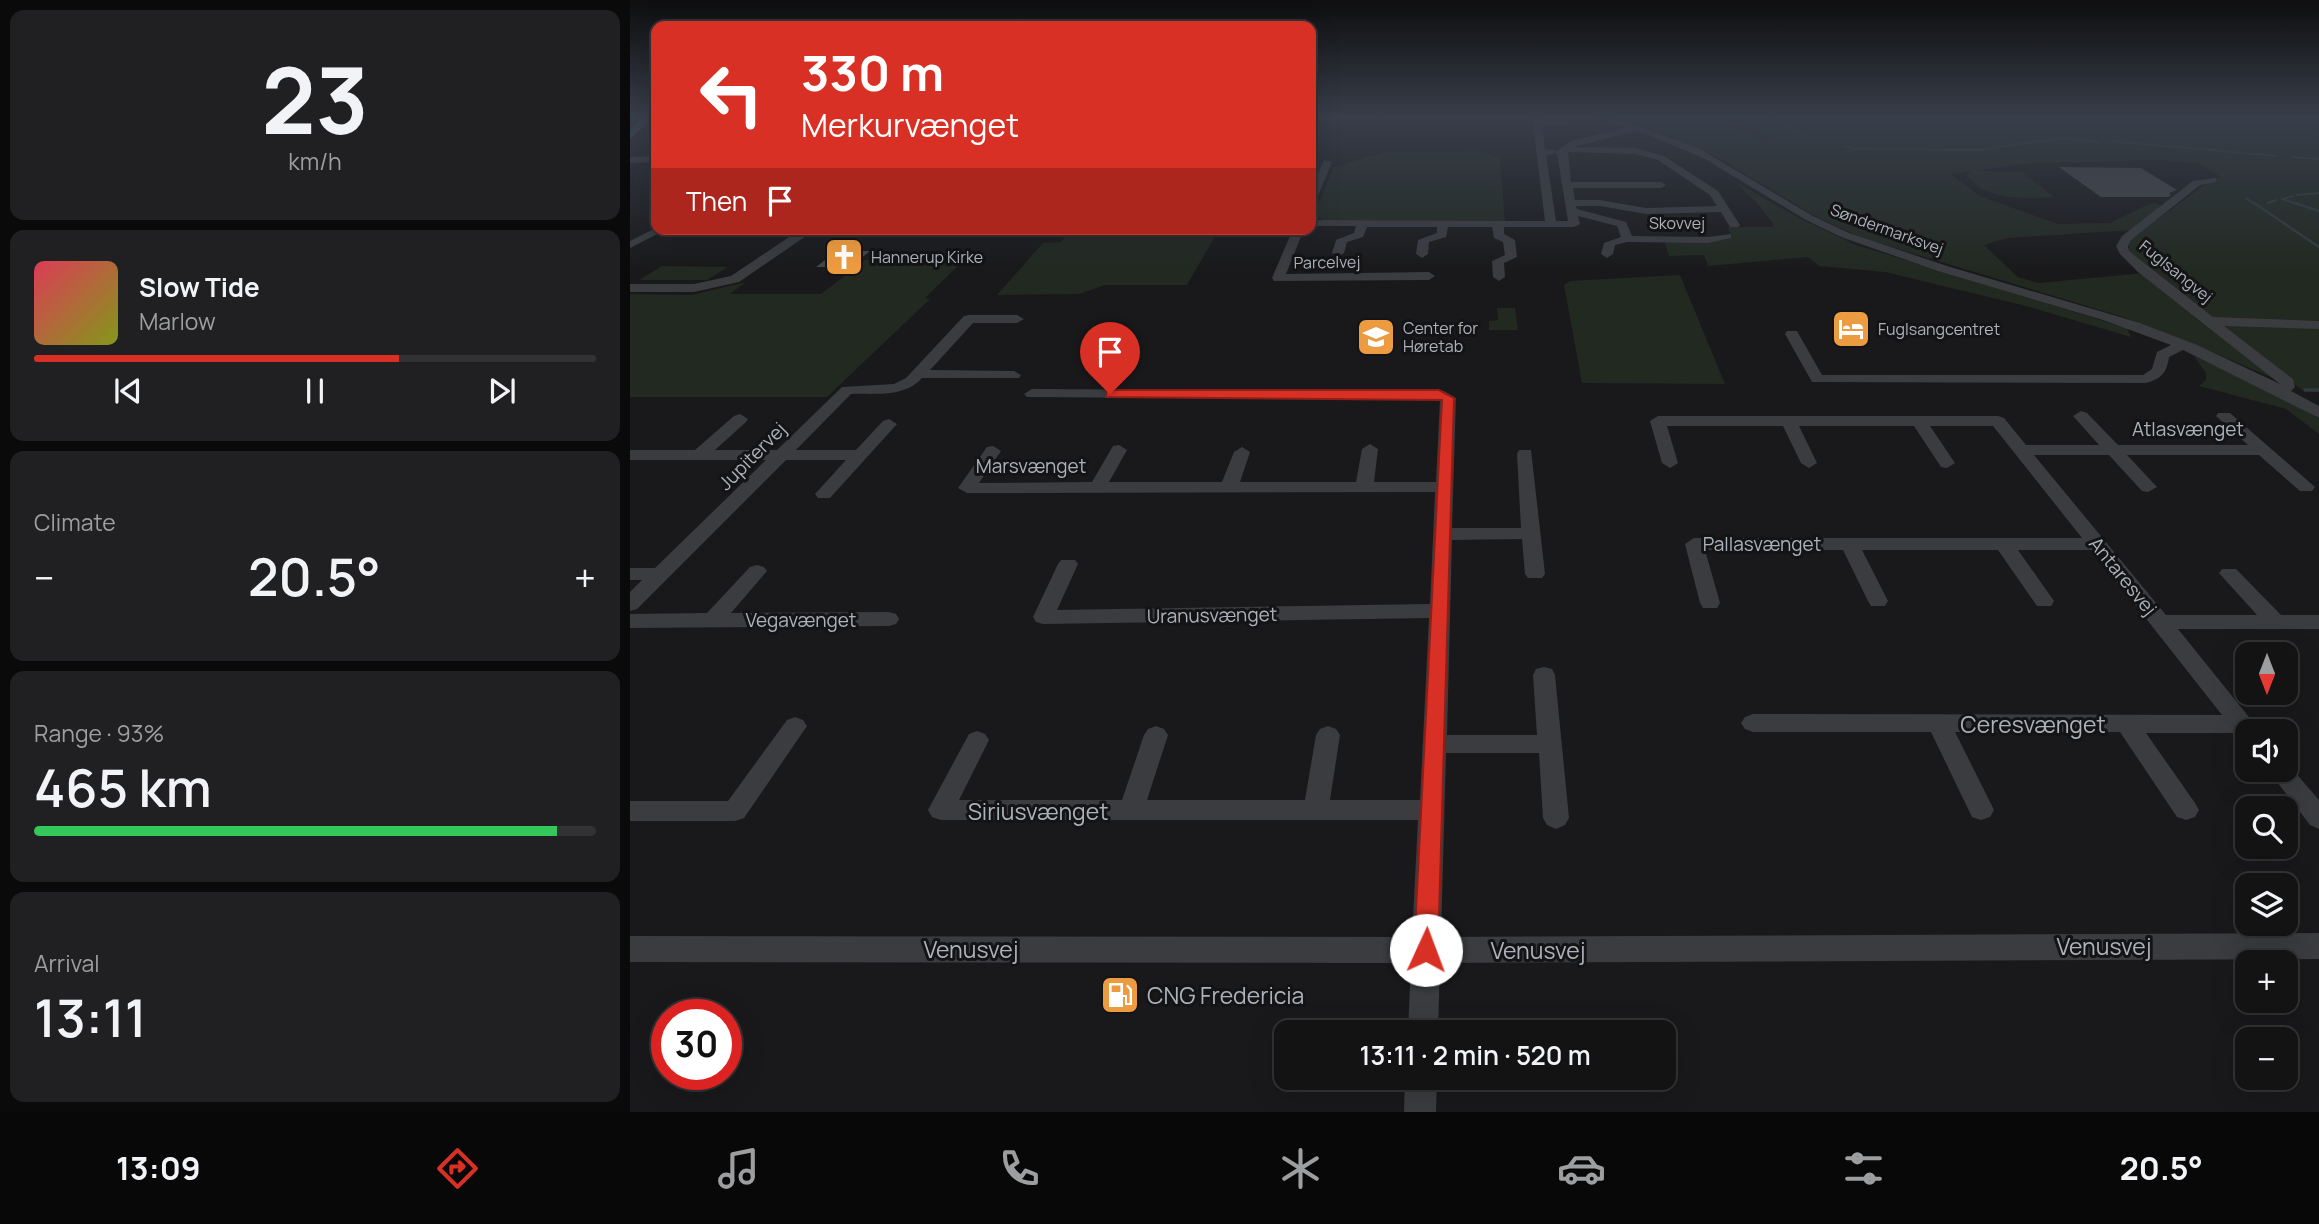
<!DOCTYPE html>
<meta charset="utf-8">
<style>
:root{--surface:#131314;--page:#202022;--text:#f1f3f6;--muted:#9d9ea0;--line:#323234;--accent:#d93025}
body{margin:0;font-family:Manrope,sans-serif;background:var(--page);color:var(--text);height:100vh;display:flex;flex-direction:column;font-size:26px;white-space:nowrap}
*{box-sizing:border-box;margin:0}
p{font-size:23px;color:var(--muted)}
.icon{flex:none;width:38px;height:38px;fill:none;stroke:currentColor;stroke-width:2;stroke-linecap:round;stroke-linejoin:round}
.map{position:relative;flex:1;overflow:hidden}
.side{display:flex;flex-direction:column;gap:10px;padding:10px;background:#0a0a0b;width:630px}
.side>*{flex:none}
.guide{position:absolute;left:21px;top:21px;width:665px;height:214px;border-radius:14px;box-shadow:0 7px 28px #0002,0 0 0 2px var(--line);background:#d93025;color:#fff;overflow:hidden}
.needle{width:46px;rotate:180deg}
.tools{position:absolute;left:1605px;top:642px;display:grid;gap:14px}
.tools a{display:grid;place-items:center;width:63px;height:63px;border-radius:14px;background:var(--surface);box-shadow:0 7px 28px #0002,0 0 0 2px var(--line);font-size:35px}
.speed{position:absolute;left:21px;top:999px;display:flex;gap:14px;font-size:35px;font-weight:700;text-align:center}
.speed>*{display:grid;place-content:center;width:91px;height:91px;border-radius:50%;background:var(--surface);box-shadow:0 7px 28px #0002,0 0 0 2px var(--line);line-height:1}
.speed .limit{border:10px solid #d22;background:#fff;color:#111}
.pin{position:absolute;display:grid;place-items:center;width:60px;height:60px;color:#fff;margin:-72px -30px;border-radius:50% 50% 50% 0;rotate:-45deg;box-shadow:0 0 7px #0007}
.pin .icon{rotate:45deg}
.me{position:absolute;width:77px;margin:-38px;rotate:2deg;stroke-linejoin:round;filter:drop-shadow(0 0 5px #0008)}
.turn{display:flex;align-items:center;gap:24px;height:147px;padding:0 35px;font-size:32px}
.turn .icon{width:91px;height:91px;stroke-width:2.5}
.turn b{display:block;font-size:49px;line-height:60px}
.then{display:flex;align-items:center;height:66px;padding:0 35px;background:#0003;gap:14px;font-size:26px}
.big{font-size:52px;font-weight:600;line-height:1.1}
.side .widget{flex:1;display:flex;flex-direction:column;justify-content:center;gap:10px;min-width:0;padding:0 24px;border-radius:14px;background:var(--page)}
.side .dial{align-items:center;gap:0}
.dial b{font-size:91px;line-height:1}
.song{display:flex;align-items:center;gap:21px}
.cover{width:84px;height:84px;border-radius:10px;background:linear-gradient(135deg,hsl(350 70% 55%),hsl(70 70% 35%))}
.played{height:7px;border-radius:4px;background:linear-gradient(90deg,var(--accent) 65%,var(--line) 65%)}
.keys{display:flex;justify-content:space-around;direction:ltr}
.heat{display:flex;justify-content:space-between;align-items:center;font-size:38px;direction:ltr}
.charge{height:10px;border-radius:5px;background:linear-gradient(90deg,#34c759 93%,var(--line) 0)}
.trip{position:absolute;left:644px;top:1020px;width:402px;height:70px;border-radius:14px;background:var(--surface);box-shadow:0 7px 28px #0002,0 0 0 2px var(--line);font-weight:600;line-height:70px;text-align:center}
.dock{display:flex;height:112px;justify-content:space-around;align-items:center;background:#080808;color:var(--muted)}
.dock .icon{width:49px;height:49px}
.dock .active{color:var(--accent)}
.dock b{font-size:32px;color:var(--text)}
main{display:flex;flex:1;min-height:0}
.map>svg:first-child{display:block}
.green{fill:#212921}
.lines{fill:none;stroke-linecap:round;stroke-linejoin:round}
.stream-far2{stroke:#2f3a3f;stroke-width:2}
.stream-far1{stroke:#2f3a3f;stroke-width:2.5}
.stream{stroke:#2f3a3f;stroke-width:3.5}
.building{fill:#46474b}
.minor{fill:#3a3c40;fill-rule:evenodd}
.major{fill:#56595f;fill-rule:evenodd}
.route{fill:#d93025;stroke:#8d1f18;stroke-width:2}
.labels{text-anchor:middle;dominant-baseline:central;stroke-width:6;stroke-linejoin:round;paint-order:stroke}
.far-street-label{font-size:16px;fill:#acb2ba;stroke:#141416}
.far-poi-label{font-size:16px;fill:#acb2ba;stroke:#141416;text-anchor:start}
.street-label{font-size:19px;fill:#acb2ba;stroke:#141416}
.near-street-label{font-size:23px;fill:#acb2ba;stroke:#141416}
.near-poi-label{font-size:23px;fill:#acb2ba;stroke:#141416;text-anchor:start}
</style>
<main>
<section class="side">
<div class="widget dial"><b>23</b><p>km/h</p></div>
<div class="widget">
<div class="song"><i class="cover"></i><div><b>Slow Tide</b><p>Marlow</p></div></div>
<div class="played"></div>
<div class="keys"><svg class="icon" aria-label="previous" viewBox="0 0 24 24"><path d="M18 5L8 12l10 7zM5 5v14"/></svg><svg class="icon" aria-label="pause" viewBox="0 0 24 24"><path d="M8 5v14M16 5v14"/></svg><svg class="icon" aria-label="next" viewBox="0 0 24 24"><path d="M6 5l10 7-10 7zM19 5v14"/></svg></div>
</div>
<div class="widget"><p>Climate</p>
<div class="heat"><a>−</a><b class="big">20.5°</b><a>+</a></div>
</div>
<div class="widget"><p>Range · 93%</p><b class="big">465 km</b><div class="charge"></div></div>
<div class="widget"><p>Arrival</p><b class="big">13:11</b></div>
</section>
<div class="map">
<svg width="1689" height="1112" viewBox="0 0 1689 1112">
<rect width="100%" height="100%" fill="#19191b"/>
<path class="green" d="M 974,117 L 1089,117 L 1133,139 L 1146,138 L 1136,136 L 1094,117 L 1689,117 L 1689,392 L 1672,390 L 1516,269 L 1499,252 L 1499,240 L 1575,185 L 1585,182 L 1580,178 L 1591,177 L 1568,163 L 1529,160 L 1388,164 L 1346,171 L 1392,172 L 1424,197 C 1396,198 1356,202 1337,175 L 1341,171 L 1320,174 L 1350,196 L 1428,224 L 1480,223 L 1517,205 L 1525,203 L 1532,206 L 1500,230 L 1378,238 L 1354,245 L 1388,277 L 1408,283 L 1514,273 L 1652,382 L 1557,341 L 1493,317 L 1232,238 L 1185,216 L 1088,157 L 1035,135 Z
M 851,151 L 870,158 L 875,221 L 693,220 L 683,215 L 704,167 L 755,152 Z
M 1105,182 L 1171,219 L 1226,245 L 1497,328 L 1501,337 L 1396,306 L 1255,272 L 1189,266 L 1178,257 L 1078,266 L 1074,255 L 1039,256 L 1034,241 L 1093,240 L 1102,236 L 1097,227 L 1142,227 L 1144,225 L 1129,205 Z
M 441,229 L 589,229 L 557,285 L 475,285 L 449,294 L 367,295 L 413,243 L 431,242 Z
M 299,252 L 342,252 L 295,298 L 300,299 L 197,397 L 0,397 L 0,294 L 61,295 L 116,282 L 100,294 L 191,294 L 235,260 L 289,259 Z
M 32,266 L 98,267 L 77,280 L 9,280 Z
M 1050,275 L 1095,384 L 952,383 L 934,285 L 940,281 Z
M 867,308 L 885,308 L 888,330 L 859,330 L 859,321 L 868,320 Z
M 1564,356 L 1661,402 L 1689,419 L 1689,434 L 1656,409 L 1569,386 L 1576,380 L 1576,373 Z"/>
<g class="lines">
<path class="stream-far2" d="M 1139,117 L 1173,135
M 1480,141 L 1646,156
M 1213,146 L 1225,149 L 1350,150 L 1432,138 L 1469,142
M 1664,157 L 1689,159
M 1667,195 L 1689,193
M 1616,198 L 1626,205
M 1652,199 L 1670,205
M 1653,199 L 1663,196
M 1638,203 L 1646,200"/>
<path class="stream-far1" d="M 1624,203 L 1689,247
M 1665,203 L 1689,211"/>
<path class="stream" d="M 1675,390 L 1689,390"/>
</g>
<path class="building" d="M 1429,167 L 1511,168 L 1547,190 L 1539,193 L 1541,195 L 1538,197 L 1471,197 Z
M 207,251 L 240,251 L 220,267 L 186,267 Z"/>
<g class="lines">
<path class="minor" d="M 747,117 L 755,117 L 755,118 L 751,121 Z
M 902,117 L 910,117 L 911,121 L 938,121 L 935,126 L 912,126 L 915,149 L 927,151 L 941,141 L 994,128 L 959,117 L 972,117 L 1010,127 L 1068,148 L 1183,216 L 1219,233 L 1317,266 L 1510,323 L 1565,344 L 1650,384 L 1508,272 L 1490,254 L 1486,246 L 1492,236 L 1563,181 L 1586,178 L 1586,182 L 1570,185 L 1501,240 L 1498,246 L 1499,251 L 1583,317 L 1689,321 L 1689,329 L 1594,326 L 1663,379 L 1665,387 L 1661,391 L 1689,406 L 1689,418 L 1553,350 L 1539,357 C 1537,373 1530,380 1515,383 L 1182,382 L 1155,334 L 1157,331 L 1167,331 L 1192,375 L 1513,375 L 1522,369 L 1527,352 L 1541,345 L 1473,320 L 1308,271 L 1211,237 L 1176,220 L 1075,159 L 1019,135 L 1004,131 L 944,147 L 1005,148 L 1034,156 L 1088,191 L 1110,225 L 1108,227 L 1100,227 L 1091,212 L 1016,214 L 970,206 L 946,206 L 947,209 L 996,222 L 1002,236 L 1078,237 L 1101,234 L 1101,238 L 1078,243 L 997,242 L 985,245 L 983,254 L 977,258 L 971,254 L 974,243 L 991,237 L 987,226 L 948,216 L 950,224 L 944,227 L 874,227 L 874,234 L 885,240 L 887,257 L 874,263 L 875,277 L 869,281 L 863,277 L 862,261 L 875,255 L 873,242 L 864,238 L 862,227 L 818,227 L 816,237 L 799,242 L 798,254 L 792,258 L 786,254 L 788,240 L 807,233 L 807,227 L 737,227 L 733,237 L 717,242 L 714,253 L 708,257 L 702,253 L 706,240 L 724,233 L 726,226 L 681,226 L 681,220 L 915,221 ZM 938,152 L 1005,154 L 1028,160 L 1080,195 L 1087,206 L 1016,208 L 970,200 L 945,200 L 943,188 L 1031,188 L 1036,185 L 1031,182 L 941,182 ZM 927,153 L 938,221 L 926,221 L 916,155 Z
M 26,156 L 26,162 L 0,163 L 0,157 Z
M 694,160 L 702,162 L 686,201 L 681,204 L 681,189 Z
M 26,228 L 37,229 L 0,248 L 0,241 Z
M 171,229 L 306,229 L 309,232 L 303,235 L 176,236 L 109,282 L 64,292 L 0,292 L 0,284 L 64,284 L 101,276 Z
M 663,229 L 674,229 L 656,274 L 799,272 L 805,276 L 799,280 L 644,281 L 642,278 Z
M 339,315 L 387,315 L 394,319 L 387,323 L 343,323 L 300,370 L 384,371 L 391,375 L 389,378 L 292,378 C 274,398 245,393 221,394 L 166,450 L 226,450 L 253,421 L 259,419 L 267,424 L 200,498 L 188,498 L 185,494 L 216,460 L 156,460 L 7,609 L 0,611 L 0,592 L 12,580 L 0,580 L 0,568 L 25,568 L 136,460 L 0,460 L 0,450 L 65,450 L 104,416 L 110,414 L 118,419 L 116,422 L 85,450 L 147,450 L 212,387 L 264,384 L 276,378 L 334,316 Z
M 402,389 L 814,391 L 826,398 L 822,528 L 891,528 L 887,454 L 889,450 L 901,450 L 915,574 L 912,578 L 898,578 L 895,574 L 892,539 L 822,540 L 817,735 L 907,735 L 903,675 L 906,669 L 914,667 L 922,669 L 925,675 L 939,818 L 935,825 L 926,829 L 917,825 L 913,818 L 909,753 L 816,753 L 811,937 L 1689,933 L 1689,959 L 810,963 L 808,1032 L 778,1032 L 781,963 L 0,962 L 0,936 L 782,937 L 788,820 L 311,820 L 302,817 L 298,810 L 339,734 L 347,731 L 355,734 L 359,740 L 329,800 L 492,800 L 514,735 L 518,729 L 526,726 L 534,729 L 538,735 L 517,800 L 675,800 L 686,735 L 690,729 L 698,726 L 706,729 L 710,735 L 700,800 L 790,800 L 799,618 L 413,624 L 406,622 L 403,617 L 428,564 L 431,560 L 445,560 L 448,564 L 427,610 L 800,604 L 805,492 L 337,493 L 328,488 L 357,447 L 363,446 L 371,451 L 349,483 L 462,482 L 483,446 L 489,445 L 497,450 L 479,482 L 592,482 L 604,452 L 612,447 L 620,452 L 610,482 L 726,482 L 732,449 L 740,444 L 748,449 L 744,482 L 806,482 L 810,400 L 397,397 L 394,394 Z
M 1451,411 L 1457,413 L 1488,445 L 1618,445 L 1586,416 L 1588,413 L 1600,413 L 1685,487 L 1682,491 L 1670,491 L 1629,455 L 1497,455 L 1527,487 L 1518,492 L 1512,491 L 1479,455 L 1404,455 L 1536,615 L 1627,615 L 1589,573 L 1592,569 L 1606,569 L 1651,615 L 1689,615 L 1689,629 L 1548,629 L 1631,732 L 1617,732 L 1617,740 L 1606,733 L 1516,733 L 1565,803 L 1569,810 L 1565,817 L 1556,820 L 1547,817 L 1490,732 L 1325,732 L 1364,810 L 1360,817 L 1351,820 L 1342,817 L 1301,732 L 1123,732 L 1115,729 L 1111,723 L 1115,717 L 1123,714 L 1592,715 L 1462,550 L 1388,550 L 1424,601 L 1421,606 L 1407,606 L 1368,550 L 1232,550 L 1258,601 L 1255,606 L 1241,606 L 1238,601 L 1213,550 L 1075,550 L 1090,603 L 1087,608 L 1073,608 L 1070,603 L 1055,544 L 1064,538 L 1452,538 L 1363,426 L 1300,426 L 1325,463 L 1317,468 L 1311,467 L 1284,426 L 1169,426 L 1187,463 L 1179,468 L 1171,463 L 1153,426 L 1037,426 L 1048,463 L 1040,468 L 1032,463 L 1020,421 L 1028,416 L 1368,416 L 1374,418 L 1396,445 L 1469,445 L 1443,416 Z
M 127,565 L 134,567 L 137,571 L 101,613 L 259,612 L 266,614 L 269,619 L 266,624 L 259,626 L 0,628 L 0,614 L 77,613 L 120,567 Z
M 165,717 L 173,720 L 177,726 L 114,818 L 105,821 L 0,821 L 0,801 L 98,801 L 157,720 Z
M 1656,762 L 1689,800 L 1689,829 L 1680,825 L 1638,770 L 1656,770 Z
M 775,1078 L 807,1078 L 806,1112 L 774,1112 Z"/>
<path class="major" d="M 13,117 L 24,117 L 0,139 L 0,130 Z"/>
</g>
<linearGradient id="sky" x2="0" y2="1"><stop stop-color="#0e0e0f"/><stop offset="0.43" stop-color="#383e4a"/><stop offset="1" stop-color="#383e4a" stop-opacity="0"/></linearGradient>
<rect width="1689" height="272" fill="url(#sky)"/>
<path class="route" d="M 480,390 L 809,390 L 824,398 L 808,950 L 805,958 L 796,961 L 788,958 L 784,950 L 812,400 L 476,397 L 476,391 Z"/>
<defs>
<symbol id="church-square" viewBox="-11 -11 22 22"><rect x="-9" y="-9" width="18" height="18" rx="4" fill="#ec9b40" stroke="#141416"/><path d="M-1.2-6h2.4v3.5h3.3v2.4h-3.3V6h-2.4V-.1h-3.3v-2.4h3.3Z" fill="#fff"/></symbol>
<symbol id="hotel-square" viewBox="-11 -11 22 22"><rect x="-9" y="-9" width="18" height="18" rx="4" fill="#ec9b40" stroke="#141416"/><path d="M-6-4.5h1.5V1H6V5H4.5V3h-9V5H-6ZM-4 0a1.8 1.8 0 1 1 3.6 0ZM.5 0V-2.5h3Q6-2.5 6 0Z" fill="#fff"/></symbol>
<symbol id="school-square" viewBox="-11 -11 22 22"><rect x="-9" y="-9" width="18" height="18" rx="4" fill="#ec9b40" stroke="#141416"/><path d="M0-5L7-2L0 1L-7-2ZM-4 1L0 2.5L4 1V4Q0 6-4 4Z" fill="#fff"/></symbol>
<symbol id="fuel-square" viewBox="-11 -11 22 22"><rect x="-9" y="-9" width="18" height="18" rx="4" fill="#ec9b40" stroke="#141416"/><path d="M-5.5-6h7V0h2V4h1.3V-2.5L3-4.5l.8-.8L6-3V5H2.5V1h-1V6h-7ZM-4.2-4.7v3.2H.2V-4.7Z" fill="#fff"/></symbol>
</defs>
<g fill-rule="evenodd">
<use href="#church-square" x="192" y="235" width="44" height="44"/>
<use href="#hotel-square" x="1199" y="307" width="44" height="44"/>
<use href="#school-square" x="724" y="315" width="44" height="44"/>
<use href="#fuel-square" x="468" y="973" width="44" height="44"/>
</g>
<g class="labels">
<g class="far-street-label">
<text x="1047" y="223">Skovvej</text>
<text transform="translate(1257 229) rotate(20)">Søndermarksvej</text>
<text transform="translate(697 262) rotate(-1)">Parcelvej</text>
<text transform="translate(1546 271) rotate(39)">Fuglsangvej</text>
</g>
<g class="far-poi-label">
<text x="241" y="257">Hannerup Kirke</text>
<text x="773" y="328">Center for<tspan x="773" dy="18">Høretab</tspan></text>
<text x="1248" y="329">Fuglsangcentret</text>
</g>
<g class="street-label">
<text x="1558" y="429">Atlasvænget</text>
<text transform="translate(122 456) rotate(-45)">Jupitervej</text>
<text x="401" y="466">Marsvænget</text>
<text x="1132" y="544">Pallasvænget</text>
<text transform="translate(1493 576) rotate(51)">Antaresvej</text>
<text transform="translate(582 615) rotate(-1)">Uranusvænget</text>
<text x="171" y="620">Vegavænget</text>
</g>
<g class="near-street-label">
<text x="1403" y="724">Ceresvænget</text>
<text x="408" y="811">Siriusvænget</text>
<text x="1474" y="946">Venusvej</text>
<text x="341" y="949">Venusvej</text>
<text x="908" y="950">Venusvej</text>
</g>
<g class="near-poi-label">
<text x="517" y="995">CNG Fredericia</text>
</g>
</g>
</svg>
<div class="tools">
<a><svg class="needle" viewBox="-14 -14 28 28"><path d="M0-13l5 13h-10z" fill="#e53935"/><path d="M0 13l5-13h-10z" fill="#9d9ea0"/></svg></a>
<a><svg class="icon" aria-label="sound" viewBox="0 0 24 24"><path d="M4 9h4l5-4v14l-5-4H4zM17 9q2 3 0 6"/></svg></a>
<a><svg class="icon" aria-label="search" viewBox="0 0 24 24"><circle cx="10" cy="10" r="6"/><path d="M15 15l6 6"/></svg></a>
<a><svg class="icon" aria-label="layers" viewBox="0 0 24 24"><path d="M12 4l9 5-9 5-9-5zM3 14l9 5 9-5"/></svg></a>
<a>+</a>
<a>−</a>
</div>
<div class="speed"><div class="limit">30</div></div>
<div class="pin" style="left:480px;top:394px;background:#d93025"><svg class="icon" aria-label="arrive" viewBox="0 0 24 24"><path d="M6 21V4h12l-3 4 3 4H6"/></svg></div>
<svg class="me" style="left:796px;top:950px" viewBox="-20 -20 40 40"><circle r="19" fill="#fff"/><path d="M0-13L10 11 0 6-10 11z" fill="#d93025"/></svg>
<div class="trip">13:11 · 2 min · 520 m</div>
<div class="guide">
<div class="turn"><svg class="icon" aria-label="left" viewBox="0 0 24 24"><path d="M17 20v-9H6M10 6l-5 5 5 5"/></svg><div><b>330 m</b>Merkurvænget</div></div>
<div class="then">Then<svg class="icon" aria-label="arrive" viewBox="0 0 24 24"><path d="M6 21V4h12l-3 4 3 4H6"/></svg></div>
</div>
</div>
</main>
<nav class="dock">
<b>13:09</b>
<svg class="icon active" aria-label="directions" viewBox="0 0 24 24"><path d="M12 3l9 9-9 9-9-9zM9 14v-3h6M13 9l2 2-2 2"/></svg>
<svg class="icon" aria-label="music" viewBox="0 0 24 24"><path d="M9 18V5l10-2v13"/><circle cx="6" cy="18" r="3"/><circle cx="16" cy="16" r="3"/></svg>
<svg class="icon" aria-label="phone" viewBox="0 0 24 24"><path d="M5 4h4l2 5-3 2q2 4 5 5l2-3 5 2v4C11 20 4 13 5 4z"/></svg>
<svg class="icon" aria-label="climate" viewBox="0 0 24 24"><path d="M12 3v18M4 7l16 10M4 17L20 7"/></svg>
<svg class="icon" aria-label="car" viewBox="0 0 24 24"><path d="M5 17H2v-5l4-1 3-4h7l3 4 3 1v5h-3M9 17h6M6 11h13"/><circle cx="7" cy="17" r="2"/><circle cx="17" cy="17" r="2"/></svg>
<svg class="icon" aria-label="filters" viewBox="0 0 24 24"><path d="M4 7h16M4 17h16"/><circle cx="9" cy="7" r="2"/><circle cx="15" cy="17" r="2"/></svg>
<b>20.5°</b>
</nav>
